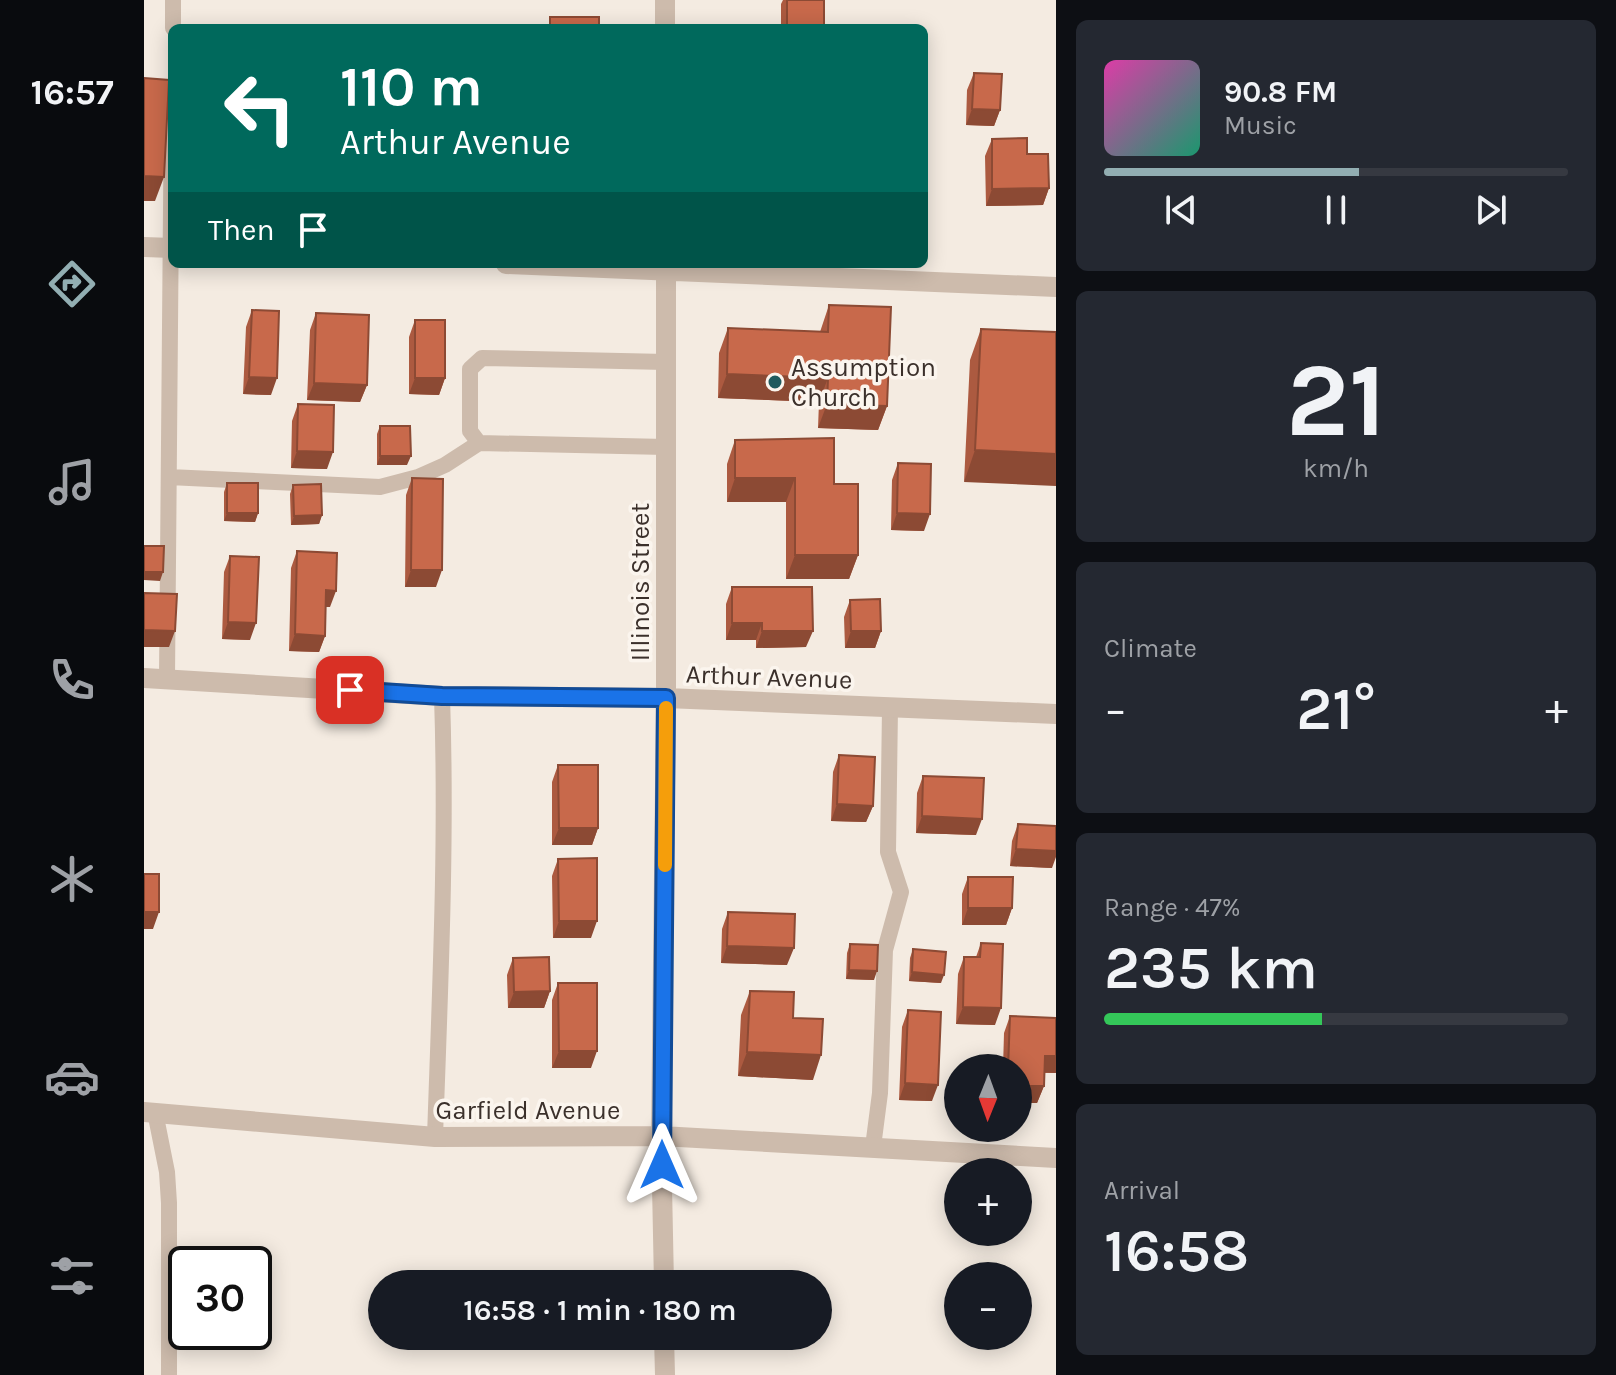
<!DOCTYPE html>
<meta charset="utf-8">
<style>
:root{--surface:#171b24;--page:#242831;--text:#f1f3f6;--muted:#9ea1a6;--line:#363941;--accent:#92aeb2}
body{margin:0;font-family:Karla,sans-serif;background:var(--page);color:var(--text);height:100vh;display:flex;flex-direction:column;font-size:30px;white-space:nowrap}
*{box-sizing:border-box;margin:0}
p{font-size:26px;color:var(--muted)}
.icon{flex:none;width:44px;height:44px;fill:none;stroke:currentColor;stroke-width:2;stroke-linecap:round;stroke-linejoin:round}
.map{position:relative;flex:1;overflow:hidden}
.sheet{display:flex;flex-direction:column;gap:20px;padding:20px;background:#0d0f14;width:560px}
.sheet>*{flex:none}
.top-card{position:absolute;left:24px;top:24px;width:760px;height:244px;border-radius:12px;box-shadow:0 4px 20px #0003;background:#00695c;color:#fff;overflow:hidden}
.needle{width:52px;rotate:181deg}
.controls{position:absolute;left:800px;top:1054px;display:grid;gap:16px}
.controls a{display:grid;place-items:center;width:88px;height:88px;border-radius:50%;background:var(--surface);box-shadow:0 4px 20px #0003;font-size:40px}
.speed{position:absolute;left:24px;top:1246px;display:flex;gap:16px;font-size:40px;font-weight:700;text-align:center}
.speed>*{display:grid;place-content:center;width:104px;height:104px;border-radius:50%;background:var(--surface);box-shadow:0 4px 20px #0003;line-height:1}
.speed .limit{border:4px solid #111;border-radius:12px;background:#fff;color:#111}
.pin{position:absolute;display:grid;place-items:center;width:68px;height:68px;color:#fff;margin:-34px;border-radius:16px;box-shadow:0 4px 12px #0006}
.me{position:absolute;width:88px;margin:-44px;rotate:0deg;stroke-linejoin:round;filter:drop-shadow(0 0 6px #0008)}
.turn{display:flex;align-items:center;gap:28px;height:168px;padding:0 40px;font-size:36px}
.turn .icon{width:104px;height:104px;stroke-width:2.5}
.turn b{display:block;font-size:56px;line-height:68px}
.then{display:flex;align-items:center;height:76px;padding:0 40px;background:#0003;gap:16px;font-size:30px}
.big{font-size:60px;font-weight:600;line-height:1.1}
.sheet .tile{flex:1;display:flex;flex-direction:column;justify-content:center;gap:12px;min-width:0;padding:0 28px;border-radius:12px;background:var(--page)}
.sheet .dial{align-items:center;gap:0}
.dial b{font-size:104px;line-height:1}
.song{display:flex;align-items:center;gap:24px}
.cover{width:96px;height:96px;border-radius:12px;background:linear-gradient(135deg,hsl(320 70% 55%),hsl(160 70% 35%))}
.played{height:8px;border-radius:4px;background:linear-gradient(90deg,var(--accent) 55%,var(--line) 55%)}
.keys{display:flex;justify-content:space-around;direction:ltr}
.heat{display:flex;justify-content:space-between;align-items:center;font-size:44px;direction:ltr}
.charge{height:12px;border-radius:6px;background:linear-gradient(90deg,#34c759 47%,var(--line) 0)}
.trip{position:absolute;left:224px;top:1270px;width:464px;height:80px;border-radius:40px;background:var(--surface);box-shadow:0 4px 20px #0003;font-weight:600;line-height:80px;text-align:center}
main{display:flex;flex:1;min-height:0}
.tabs{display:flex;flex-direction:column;width:144px;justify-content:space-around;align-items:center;background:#090b0e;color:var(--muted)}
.tabs .icon{width:56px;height:56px}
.tabs .selected{color:var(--accent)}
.tabs b{font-size:36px;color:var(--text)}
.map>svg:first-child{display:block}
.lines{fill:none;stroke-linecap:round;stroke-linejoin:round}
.service{stroke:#cdbbac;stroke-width:16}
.minor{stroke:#cdbbac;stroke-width:20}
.wall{fill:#ac5a40}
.shaded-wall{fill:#8c4a34}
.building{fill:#c8694b;stroke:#8c4a34;stroke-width:2}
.route-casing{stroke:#114b97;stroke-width:20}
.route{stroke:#1a73e8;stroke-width:14}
.slow{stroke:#f59e0b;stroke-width:14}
.poi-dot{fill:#1f5a5e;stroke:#fbf5ee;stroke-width:3}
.labels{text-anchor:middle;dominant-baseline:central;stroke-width:7;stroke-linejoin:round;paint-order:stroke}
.poi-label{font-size:26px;fill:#3b302b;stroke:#fbf5ee;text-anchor:start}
.street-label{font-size:26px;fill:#3b302b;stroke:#fbf5ee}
</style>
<main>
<nav class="tabs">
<b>16:57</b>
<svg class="icon selected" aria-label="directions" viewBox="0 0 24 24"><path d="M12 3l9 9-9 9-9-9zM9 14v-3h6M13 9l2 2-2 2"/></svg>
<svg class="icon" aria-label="music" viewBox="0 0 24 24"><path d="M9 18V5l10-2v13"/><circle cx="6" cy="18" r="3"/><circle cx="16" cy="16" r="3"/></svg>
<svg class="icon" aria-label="phone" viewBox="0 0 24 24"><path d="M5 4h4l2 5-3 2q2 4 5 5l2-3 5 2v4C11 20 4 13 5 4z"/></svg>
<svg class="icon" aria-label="climate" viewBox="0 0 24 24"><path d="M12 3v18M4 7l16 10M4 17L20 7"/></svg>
<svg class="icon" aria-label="car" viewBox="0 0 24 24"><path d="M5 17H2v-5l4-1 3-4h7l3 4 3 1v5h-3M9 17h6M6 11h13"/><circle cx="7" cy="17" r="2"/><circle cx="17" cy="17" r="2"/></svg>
<svg class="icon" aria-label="filters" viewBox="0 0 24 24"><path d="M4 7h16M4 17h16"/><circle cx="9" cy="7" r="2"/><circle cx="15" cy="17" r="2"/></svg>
</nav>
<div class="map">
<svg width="912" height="1375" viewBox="0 0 912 1375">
<rect width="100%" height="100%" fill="#f4ebe1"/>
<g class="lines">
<path class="service" d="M 29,28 L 29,0
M 335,443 L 326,431 L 326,369 L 338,358 L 522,362
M 25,477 L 236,487 L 274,477 L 301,465 L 335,443 L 522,447
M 23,679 L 28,92
M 11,1112 L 23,1172 L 25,1203 L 25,1375
M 291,1137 C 296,990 303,843 298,696
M 729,1147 L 736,1093 L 741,950 L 757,892 L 744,852 L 746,708"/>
<path class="minor" d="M 521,0 L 521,28
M 0,247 L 28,248
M 362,264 L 912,287
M 0,678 L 298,696 L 522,698 L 912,714
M 0,1112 L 291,1137 L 517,1136 L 912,1158
M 520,1284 L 517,1136 L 522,698 L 522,264
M 520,1336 L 521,1375"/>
</g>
<path class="wall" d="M 639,0 L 680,0 L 680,28 L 637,28 L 637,4 Z
M 830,73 L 856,110 L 850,126 L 822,125 L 823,90 Z
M 848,139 L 883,154 L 905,188 L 899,205 L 842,206 L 841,156 Z
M 685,305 L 743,406 L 734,430 L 674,428 L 675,402 L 574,398 L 575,353 L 584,328 L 676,332 Z
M 108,310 L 127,395 L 99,394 L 102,327 Z
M 172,313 L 223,385 L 216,402 L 163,400 L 166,330 Z
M 271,320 L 301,378 L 295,395 L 265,394 L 265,337 Z
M 837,329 L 912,332 L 820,482 L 826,360 Z
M 154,404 L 183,469 L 147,468 L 148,421 Z
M 236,426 L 263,465 L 233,465 L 233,434 Z
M 591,440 L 690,484 L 714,555 L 705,579 L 642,579 L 642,502 L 583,502 L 583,464 Z
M 754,463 L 780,531 L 747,530 L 748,480 Z
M 268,478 L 292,587 L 261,587 L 262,495 Z
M 83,483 L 114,513 L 111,522 L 80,521 L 80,492 Z
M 149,485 L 178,515 L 175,524 L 147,525 L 146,494 Z
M 153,551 L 186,607 L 182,607 L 181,636 L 175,652 L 145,651 L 147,568 Z
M 86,556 L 106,640 L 78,639 L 80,572 Z
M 588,587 L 662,647 L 612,648 L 612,640 L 582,640 L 582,604 Z
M 706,600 L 737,631 L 731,648 L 701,648 L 700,617 Z
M 695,755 L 729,806 L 722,822 L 687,821 L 689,772 Z
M 414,765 L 454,828 L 448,845 L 408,845 L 408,782 Z
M 779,776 L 832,835 L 772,833 L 773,793 Z
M 874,824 L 908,868 L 866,866 L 868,841 Z
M 414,859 L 447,938 L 409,938 L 408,876 Z
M 824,877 L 868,908 L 862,925 L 818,925 L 818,894 Z
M 584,912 L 643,965 L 577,963 L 578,929 Z
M 837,943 L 851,1025 L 812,1024 L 814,974 L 820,957 L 832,957 Z
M 706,944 L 730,980 L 702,979 L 703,953 Z
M 769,949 L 797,983 L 765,981 L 766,958 Z
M 369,958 L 406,991 L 400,1008 L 364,1008 L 363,975 Z
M 414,983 L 447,1068 L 408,1068 L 408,1000 Z
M 606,991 L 649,1018 L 669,1080 L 594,1076 L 597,1015 Z
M 764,1010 L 788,1101 L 755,1100 L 758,1027 Z
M 866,1016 L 912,1073 L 900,1073 L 900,1086 L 893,1103 L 874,1103 L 874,1068 L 859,1068 L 860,1033 Z"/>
<path class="shaded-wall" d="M 828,109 L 856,110 L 850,126 L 822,125 Z
M 0,176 L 20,177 L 11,201 L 0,201 Z
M 905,188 L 899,205 L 842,206 L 848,189 Z
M 583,374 L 684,378 L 675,402 L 574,398 Z
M 105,377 L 133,378 L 127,395 L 99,394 Z
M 271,378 L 301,378 L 295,395 L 265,394 Z
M 170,383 L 223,385 L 216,402 L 163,400 Z
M 683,404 L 743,406 L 734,430 L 674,428 Z
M 831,450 L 912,454 L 912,486 L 820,482 Z
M 153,451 L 189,452 L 183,469 L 147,468 Z
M 236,456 L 267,456 L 263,465 L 233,465 Z
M 591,478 L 651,478 L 642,502 L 583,502 Z
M 83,513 L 114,513 L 111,522 L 80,521 Z
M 753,513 L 786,514 L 780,531 L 747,530 Z
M 178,515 L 175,524 L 147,525 L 150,516 Z
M 651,555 L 714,555 L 705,579 L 642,579 Z
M 267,570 L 298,570 L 292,587 L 261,587 Z
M 0,572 L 19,572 L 16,581 L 0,580 Z
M 182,590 L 192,591 L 186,607 L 176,607 Z
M 84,622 L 112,623 L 106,640 L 78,639 Z
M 588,623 L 618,623 L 612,640 L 582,640 Z
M 0,630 L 31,631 L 25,647 L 0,647 Z
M 618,631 L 669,631 L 662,647 L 612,648 Z
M 707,631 L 737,631 L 731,648 L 701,648 Z
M 151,634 L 181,636 L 175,652 L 145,651 Z
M 693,804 L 729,806 L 722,822 L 687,821 Z
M 778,816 L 838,819 L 832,835 L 772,833 Z
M 415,828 L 454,828 L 448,845 L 408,845 Z
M 872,849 L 912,851 L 912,857 L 908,868 L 866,866 Z
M 824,908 L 868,908 L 862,925 L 818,925 Z
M 0,912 L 15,912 L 9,929 L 0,929 Z
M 415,921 L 453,921 L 447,938 L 409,938 Z
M 583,946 L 650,948 L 643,965 L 577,963 Z
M 705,970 L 733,971 L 730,980 L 702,979 Z
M 768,972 L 800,975 L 797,983 L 765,981 Z
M 406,991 L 400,1008 L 364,1008 L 370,992 Z
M 819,1007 L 857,1008 L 851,1025 L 812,1024 Z
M 415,1051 L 453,1051 L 447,1068 L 408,1068 Z
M 603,1052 L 677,1055 L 669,1080 L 594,1076 Z
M 901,1056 L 912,1056 L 912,1073 L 895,1072 Z
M 761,1083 L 794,1085 L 788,1101 L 755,1100 Z
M 874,1086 L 900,1086 L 893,1103 L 874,1103 Z"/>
<path class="building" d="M 643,0 L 680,0 L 680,28 L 643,28 Z
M 406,17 L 455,17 L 455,28 L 406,28 Z
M 830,73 L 858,74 L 856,110 L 828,109 Z
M 0,78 L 25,80 L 20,177 L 0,176 Z
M 883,138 L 883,154 L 904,154 L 905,188 L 848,189 L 848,139 Z
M 685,305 L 747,307 L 743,406 L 683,404 L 684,378 L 583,374 L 584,328 L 684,332 Z
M 108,310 L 135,311 L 133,378 L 105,377 Z
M 172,313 L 225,315 L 223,385 L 170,383 Z
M 271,320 L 301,320 L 301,378 L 271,378 Z
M 837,329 L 912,332 L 912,454 L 831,450 Z
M 154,404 L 190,405 L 189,452 L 153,451 Z
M 236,426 L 266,426 L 267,456 L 236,456 Z
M 690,438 L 690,484 L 714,484 L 714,555 L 651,555 L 651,478 L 591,478 L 591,440 Z
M 754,463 L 787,464 L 786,514 L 753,513 Z
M 268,478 L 299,479 L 298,570 L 267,570 Z
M 83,483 L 114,483 L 114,513 L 83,513 Z
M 177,484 L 178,515 L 150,516 L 149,485 Z
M 0,546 L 20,546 L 19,572 L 0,572 Z
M 153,551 L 193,553 L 192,591 L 182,590 L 181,636 L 151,634 Z
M 86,556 L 115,557 L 112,623 L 84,622 Z
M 588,587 L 668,587 L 669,631 L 618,631 L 618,623 L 588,623 Z
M 0,593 L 33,594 L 31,631 L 0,630 Z
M 736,599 L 737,631 L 707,631 L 706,600 Z
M 695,755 L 731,757 L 729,806 L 693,804 Z
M 414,765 L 454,765 L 454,828 L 415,828 Z
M 779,776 L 840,778 L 838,819 L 778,816 Z
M 874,824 L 912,826 L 912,851 L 872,849 Z
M 453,858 L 453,921 L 415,921 L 414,859 Z
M 0,874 L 15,874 L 15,912 L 0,912 Z
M 824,877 L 869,877 L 868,908 L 824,908 Z
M 584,912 L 651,914 L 650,948 L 583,946 Z
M 837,943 L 859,944 L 857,1008 L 819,1007 L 820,957 L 836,957 Z
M 706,944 L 734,945 L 733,971 L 705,970 Z
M 769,949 L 802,952 L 800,975 L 768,972 Z
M 405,957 L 406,991 L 370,992 L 369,958 Z
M 414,983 L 453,983 L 453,1051 L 415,1051 Z
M 606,991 L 650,992 L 649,1018 L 679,1019 L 677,1055 L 603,1052 Z
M 764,1010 L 797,1012 L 794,1085 L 761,1083 Z
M 866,1016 L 912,1018 L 912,1056 L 901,1056 L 900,1086 L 874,1086 L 874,1068 L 864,1068 Z"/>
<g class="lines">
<defs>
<path id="route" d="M 206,690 L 298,696 L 522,698 L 518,1165"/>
</defs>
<use href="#route" class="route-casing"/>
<use href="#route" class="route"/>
<path class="slow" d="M 521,865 L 522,708"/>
</g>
<circle class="poi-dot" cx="631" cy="382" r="8"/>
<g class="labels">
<g class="poi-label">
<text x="647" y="367">Assumption<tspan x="647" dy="30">Church</tspan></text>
</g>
<g class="street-label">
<text transform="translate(496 582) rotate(-90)">Illinois Street</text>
<text transform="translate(625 677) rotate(2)">Arthur Avenue</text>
<text x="384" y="1110">Garfield Avenue</text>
</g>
</g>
</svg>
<div class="controls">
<a><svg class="needle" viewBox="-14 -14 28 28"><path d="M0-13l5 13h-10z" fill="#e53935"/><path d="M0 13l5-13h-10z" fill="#9ea1a6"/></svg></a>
<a>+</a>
<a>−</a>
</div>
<div class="speed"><div class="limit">30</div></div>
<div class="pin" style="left:206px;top:690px;background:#d93025"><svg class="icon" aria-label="arrive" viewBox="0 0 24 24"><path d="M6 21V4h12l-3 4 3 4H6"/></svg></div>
<svg class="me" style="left:518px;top:1165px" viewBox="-20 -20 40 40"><path d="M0-17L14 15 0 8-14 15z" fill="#1a73e8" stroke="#fff" stroke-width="4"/></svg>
<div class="trip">16:58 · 1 min · 180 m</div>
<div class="top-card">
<div class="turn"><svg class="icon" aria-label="left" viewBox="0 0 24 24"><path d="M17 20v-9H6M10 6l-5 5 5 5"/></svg><div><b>110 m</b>Arthur Avenue</div></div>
<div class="then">Then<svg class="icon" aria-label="arrive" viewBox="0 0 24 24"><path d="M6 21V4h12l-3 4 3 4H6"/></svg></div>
</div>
</div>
<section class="sheet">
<div class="tile">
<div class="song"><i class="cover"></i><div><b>90.8 FM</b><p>Music</p></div></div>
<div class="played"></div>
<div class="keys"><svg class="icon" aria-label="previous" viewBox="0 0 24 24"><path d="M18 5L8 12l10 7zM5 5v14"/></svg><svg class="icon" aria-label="pause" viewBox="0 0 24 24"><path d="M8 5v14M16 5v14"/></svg><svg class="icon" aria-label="next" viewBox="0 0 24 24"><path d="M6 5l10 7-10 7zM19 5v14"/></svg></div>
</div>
<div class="tile dial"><b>21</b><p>km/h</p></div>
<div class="tile"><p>Climate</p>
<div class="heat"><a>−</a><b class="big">21°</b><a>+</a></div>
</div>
<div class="tile"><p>Range · 47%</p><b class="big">235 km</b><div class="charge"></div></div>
<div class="tile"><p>Arrival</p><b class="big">16:58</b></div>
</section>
</main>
